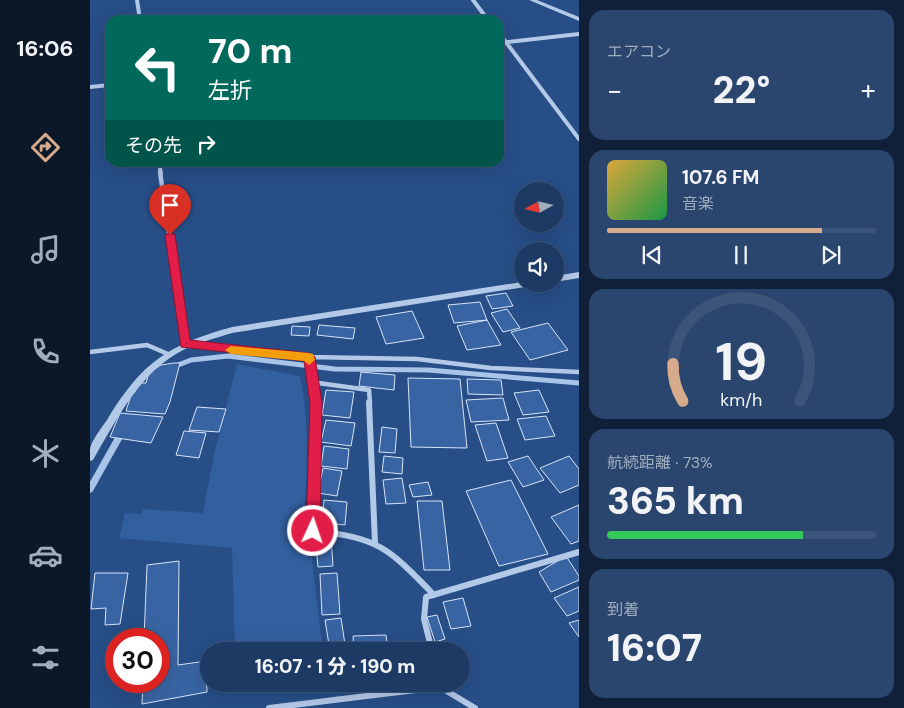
<!DOCTYPE html>
<html lang="ja">
<meta charset="utf-8">
<style>
:root{--surface:#1d3a65;--page:#2a456e;--text:#f1f3f6;--muted:#a0adbf;--line:#3b5479;--accent:#d6ab8b}
body{margin:0;font-family:"DM Sans","Noto Sans JP",sans-serif;background:var(--page);color:var(--text);height:100vh;display:flex;flex-direction:column;font-size:19px;white-space:nowrap}
*{box-sizing:border-box;margin:0}
p{font-size:16px;color:var(--muted)}
.icon{flex:none;width:28px;height:28px;fill:none;stroke:currentColor;stroke-width:2;stroke-linecap:round;stroke-linejoin:round}
.map{position:relative;flex:1;overflow:hidden}
.drawer{display:flex;flex-direction:column;gap:10px;padding:10px;background:#102038;width:325px}
.drawer>*{flex:none}
.hud{position:absolute;left:15px;top:15px;width:399px;height:152px;border-radius:15px;box-shadow:0 5px 20px #0002,0 0 0 1px var(--line);background:#00695c;color:#fff;overflow:hidden}
.needle{width:32px;rotate:262deg}
.buttons{position:absolute;left:424px;top:182px;display:grid;gap:10px}
.buttons a{display:grid;place-items:center;width:50px;height:50px;border-radius:50%;background:var(--surface);box-shadow:0 5px 20px #0002,0 0 0 1px var(--line);font-size:25px}
.speed{position:absolute;left:15px;top:628px;display:flex;gap:10px;font-size:25px;font-weight:700;text-align:center}
.speed>*{display:grid;place-content:center;width:65px;height:65px;border-radius:50%;background:var(--surface);box-shadow:0 5px 20px #0002,0 0 0 1px var(--line);line-height:1}
.speed .limit{border:8px solid #d22;background:#fff;color:#111}
.pin{position:absolute;display:grid;place-items:center;width:42px;height:42px;color:#fff;margin:-51px -21px;border-radius:50% 50% 50% 0;rotate:-45deg;box-shadow:0 0 5px #0007}
.pin .icon{rotate:45deg}
.me{position:absolute;width:55px;margin:-28px;rotate:3deg;stroke-linejoin:round;filter:drop-shadow(0 0 4px #0008)}
.turn{display:flex;align-items:center;gap:18px;height:105px;padding:0 20px;font-size:22px}
.turn .icon{width:65px;height:65px;stroke-width:2.5}
.turn b{display:block;font-size:35px;line-height:42px}
.then{display:flex;align-items:center;height:48px;padding:0 20px;background:#0003;gap:10px;font-size:19px}
.big{font-size:38px;font-weight:800;line-height:1.1}
.drawer .widget{flex:1;display:flex;flex-direction:column;justify-content:center;gap:8px;min-width:0;padding:0 18px;border-radius:15px;background:var(--page)}
.drawer .dial{align-items:center;gap:0}
.dial svg{height:130px;overflow:visible;fill:none;stroke:var(--line);stroke-width:7;stroke-linecap:round;text-anchor:middle}
.dial text{fill:var(--text);stroke:none}
.song{display:flex;align-items:center;gap:15px}
.cover{width:60px;height:60px;border-radius:8px;background:linear-gradient(135deg,hsl(40 70% 55%),hsl(140 70% 35%))}
.played{height:5px;border-radius:2px;background:linear-gradient(90deg,var(--accent) 80%,var(--line) 80%)}
.keys{display:flex;justify-content:space-around;direction:ltr}
.heat{display:flex;justify-content:space-between;align-items:center;font-size:28px;direction:ltr}
.charge{height:8px;border-radius:4px;background:linear-gradient(90deg,#34c759 73%,var(--line) 0)}
.trip{position:absolute;left:110px;top:642px;width:270px;height:50px;border-radius:25px;background:var(--surface);box-shadow:0 5px 20px #0002,0 0 0 1px var(--line);font-weight:800;line-height:50px;text-align:center}
main{display:flex;flex:1;min-height:0}
.tabs{display:flex;flex-direction:column;width:90px;justify-content:space-around;align-items:center;background:#0c1728;color:var(--muted)}
.tabs .icon{width:35px;height:35px}
.tabs .on{color:var(--accent)}
.tabs b{font-size:22px;color:var(--text)}
.map>svg:first-child{display:block}
.green{fill:#325f9e}
.lines{fill:none;stroke-linecap:round;stroke-linejoin:round}
.stream-far1{stroke:#a8c4e9;stroke-width:5}
.stream{stroke:#a8c4e9;stroke-width:7}
.building{fill:#3864a3;stroke:#d7e4f7}
.minor-far2{stroke:#b3c9e8;stroke-width:4}
.minor-far1{stroke:#b3c9e8;stroke-width:4.5}
.minor{stroke:#b3c9e8;stroke-width:6}
.tertiary{fill:#b3c9e8;fill-rule:evenodd}
.route{fill:#e11d48;stroke:#92132f}
.slow{fill:#f59e0b}
</style>
<main>
<nav class="tabs">
<b>16:06</b>
<svg class="icon on" aria-label="directions" viewBox="0 0 24 24"><path d="M12 3l9 9-9 9-9-9zM9 14v-3h6M13 9l2 2-2 2"/></svg>
<svg class="icon" aria-label="music" viewBox="0 0 24 24"><path d="M9 18V5l10-2v13"/><circle cx="6" cy="18" r="3"/><circle cx="16" cy="16" r="3"/></svg>
<svg class="icon" aria-label="phone" viewBox="0 0 24 24"><path d="M5 4h4l2 5-3 2q2 4 5 5l2-3 5 2v4C11 20 4 13 5 4z"/></svg>
<svg class="icon" aria-label="climate" viewBox="0 0 24 24"><path d="M12 3v18M4 7l16 10M4 17L20 7"/></svg>
<svg class="icon" aria-label="car" viewBox="0 0 24 24"><path d="M5 17H2v-5l4-1 3-4h7l3 4 3 1v5h-3M9 17h6M6 11h13"/><circle cx="7" cy="17" r="2"/><circle cx="17" cy="17" r="2"/></svg>
<svg class="icon" aria-label="filters" viewBox="0 0 24 24"><path d="M4 7h16M4 17h16"/><circle cx="9" cy="7" r="2"/><circle cx="15" cy="17" r="2"/></svg>
</nav>
<div class="map">
<svg width="489" height="708" viewBox="0 0 489 708">
<rect width="100%" height="100%" fill="#274e87"/>
<path class="green" d="M 147,364 L 210,376 C 221,428 216,479 213,533 L 220,544 L 233,651 L 145,651 L 142,548 L 29,538 L 35,513 L 51,514 L 53,509 L 113,513 L 124,455 Z"/>
<g class="lines">
<path class="stream-far1" d="M 83,367 L 101,360 L 138,356 L 245,369 L 338,370 L 489,383"/>
<path class="stream" d="M 0,489 L 32,432"/>
</g>
<path class="building" d="M 416,293 L 423,306 L 402,309 L 396,296 Z
M 390,302 L 397,320 L 364,323 L 358,305 Z
M 417,309 L 430,328 L 413,332 L 401,313 Z
M 322,311 L 334,338 L 296,344 L 286,317 Z
M 397,320 L 411,345 L 377,350 L 367,326 Z
M 458,323 L 478,350 L 440,360 L 421,332 Z
M 229,325 L 265,328 L 263,339 L 227,335 Z
M 202,326 L 220,327 L 219,336 L 201,335 Z
M 84,363 L 90,363 L 80,402 L 75,414 L 36,411 L 42,392 L 45,392 L 48,383 L 56,383 L 59,372 L 71,365 Z
M 271,372 L 305,375 L 304,390 L 269,386 Z
M 318,378 L 370,379 L 377,448 L 321,447 Z
M 377,379 L 411,380 L 413,395 L 378,394 Z
M 236,390 L 264,392 L 260,418 L 232,415 Z
M 449,390 L 459,412 L 433,415 L 424,393 Z
M 413,398 L 419,420 L 381,422 L 376,400 Z
M 107,407 L 136,409 L 129,432 L 99,430 Z
M 30,413 L 73,417 L 61,443 L 20,437 Z
M 456,416 L 465,436 L 435,440 L 427,419 Z
M 236,420 L 265,423 L 261,446 L 231,442 Z
M 406,423 L 418,458 L 397,461 L 385,425 Z
M 292,427 L 307,429 L 305,453 L 289,452 Z
M 94,431 L 116,433 L 109,458 L 86,455 Z
M 234,446 L 259,449 L 257,469 L 231,466 Z
M 294,456 L 313,458 L 312,474 L 292,472 Z
M 438,456 L 454,480 L 433,487 L 418,462 Z
M 479,456 L 489,469 L 489,485 L 470,493 L 450,468 Z
M 233,468 L 252,471 L 247,496 L 228,493 Z
M 312,478 L 316,503 L 296,504 L 293,480 Z
M 421,480 L 458,554 L 409,566 L 376,491 Z
M 338,482 L 342,495 L 323,497 L 319,485 Z
M 234,500 L 257,502 L 255,525 L 232,523 Z
M 327,501 L 352,501 L 360,570 L 334,570 Z
M 489,505 L 489,541 L 481,544 L 461,517 Z
M 225,537 L 241,537 L 243,566 L 228,567 Z
M 476,556 L 489,576 L 489,580 L 461,592 L 449,572 Z
M 89,561 L 88,665 L 116,661 L 117,692 L 52,704 L 53,681 L 69,681 L 69,639 L 54,639 L 57,565 Z
M 5,573 L 38,573 L 30,624 L 15,625 L 16,608 L 1,609 Z
M 247,573 L 250,614 L 232,615 L 230,574 Z
M 489,587 L 489,611 L 477,616 L 464,598 Z
M 373,598 L 381,626 L 361,629 L 353,602 Z
M 347,615 L 355,639 L 345,642 L 337,617 Z
M 251,618 L 256,651 L 240,651 L 235,620 Z
M 489,620 L 489,637 L 479,623 Z
M 296,635 L 298,651 L 264,651 L 263,636 Z"/>
<g class="lines">
<path class="minor-far2" d="M 47,0 L 50,20
M 383,0 L 398,20
M 409,33 L 489,139
M 409,43 L 489,34
M 0,87 L 20,85
M 69,162 L 71,174"/>
<path class="minor-far1" d="M 70,172 L 95,344 L 219,357 L 327,359 L 401,368 L 489,372
M 0,352 L 57,345 L 78,354
M 219,357 L 226,403
M 221,382 L 279,390 L 280,403"/>
<path class="minor" d="M 226,402 L 223,531 C 289,537 299,549 344,595
M 279,402 L 285,543
M 342,651 L 334,619 L 336,597 L 489,552
M 179,708 L 350,687 L 385,708"/>
<path class="tertiary" d="M 439,0 L 447,0 L 489,17 L 489,21 Z
M 489,272 L 489,278 L 465,282 L 465,276 Z
M 432,282 L 432,284 L 439,284 L 435,287 L 142,333 C 126,338 110,342 95,349 C 50,371 27,419 3,460 L 0,461 C 0,457 0,453 0,449 C 1,441 12,427 17,420 C 52,362 78,345 142,327 Z"/>
</g>
<path class="route" d="M 80,232 L 85,235 L 100,340 L 219,353 L 225,357 L 232,403 L 230,531 L 228,536 L 223,537 L 218,536 L 216,531 L 220,403 L 214,361 L 91,347 L 75,235 Z"/>
<path class="slow" d="M 141,346 L 219,353 L 223,354 L 225,360 L 219,365 L 214,361 L 141,354 L 135,350 Z"/>
</svg>
<div class="buttons">
<a><svg class="needle" viewBox="-14 -14 28 28"><path d="M0-13l5 13h-10z" fill="#e53935"/><path d="M0 13l5-13h-10z" fill="#a0adbf"/></svg></a>
<a><svg class="icon" aria-label="sound" viewBox="0 0 24 24"><path d="M4 9h4l5-4v14l-5-4H4zM17 9q2 3 0 6"/></svg></a>
</div>
<div class="speed"><div class="limit">30</div></div>
<div class="pin" style="left:80px;top:235px;background:#d93025"><svg class="icon" aria-label="arrive" viewBox="0 0 24 24"><path d="M6 21V4h12l-3 4 3 4H6"/></svg></div>
<svg class="me" style="left:223px;top:531px" viewBox="-20 -20 40 40"><circle r="17" fill="#e11d48" stroke="#fff" stroke-width="3"/><path d="M0-11L8 9 0 5-8 9z" fill="#fff"/></svg>
<div class="trip">16:07 · 1 分 · 190 m</div>
<div class="hud">
<div class="turn"><svg class="icon" aria-label="left" viewBox="0 0 24 24"><path d="M17 20v-9H6M10 6l-5 5 5 5"/></svg><div><b>70 m</b>左折</div></div>
<div class="then">その先<svg class="icon" aria-label="right" viewBox="0 0 24 24"><path d="M7 20v-9h11M14 6l5 5-5 5"/></svg></div>
</div>
</div>
<section class="drawer">
<div class="widget"><p>エアコン</p>
<div class="heat"><a>−</a><b class="big">22°</b><a>+</a></div>
</div>
<div class="widget">
<div class="song"><i class="cover"></i><div><b>107.6 FM</b><p>音楽</p></div></div>
<div class="played"></div>
<div class="keys"><svg class="icon" aria-label="previous" viewBox="0 0 24 24"><path d="M18 5L8 12l10 7zM5 5v14"/></svg><svg class="icon" aria-label="pause" viewBox="0 0 24 24"><path d="M8 5v14M16 5v14"/></svg><svg class="icon" aria-label="next" viewBox="0 0 24 24"><path d="M6 5l10 7-10 7zM19 5v14"/></svg></div>
</div>
<div class="widget dial"><svg viewBox="0 0 100 80">
<path d="M14 69A42 42 0 1 1 86 69"/>
<path d="M14 69A42 42 0 0 1 8 46" stroke="#d6ab8b"/>
<text x="50" y="56" font-size="32" font-weight="700">19</text>
<text x="50" y="72" font-size="11">km/h</text>
</svg></div>
<div class="widget"><p>航続距離 · 73%</p><b class="big">365 km</b><div class="charge"></div></div>
<div class="widget"><p>到着</p><b class="big">16:07</b></div>
</section>
</main>
